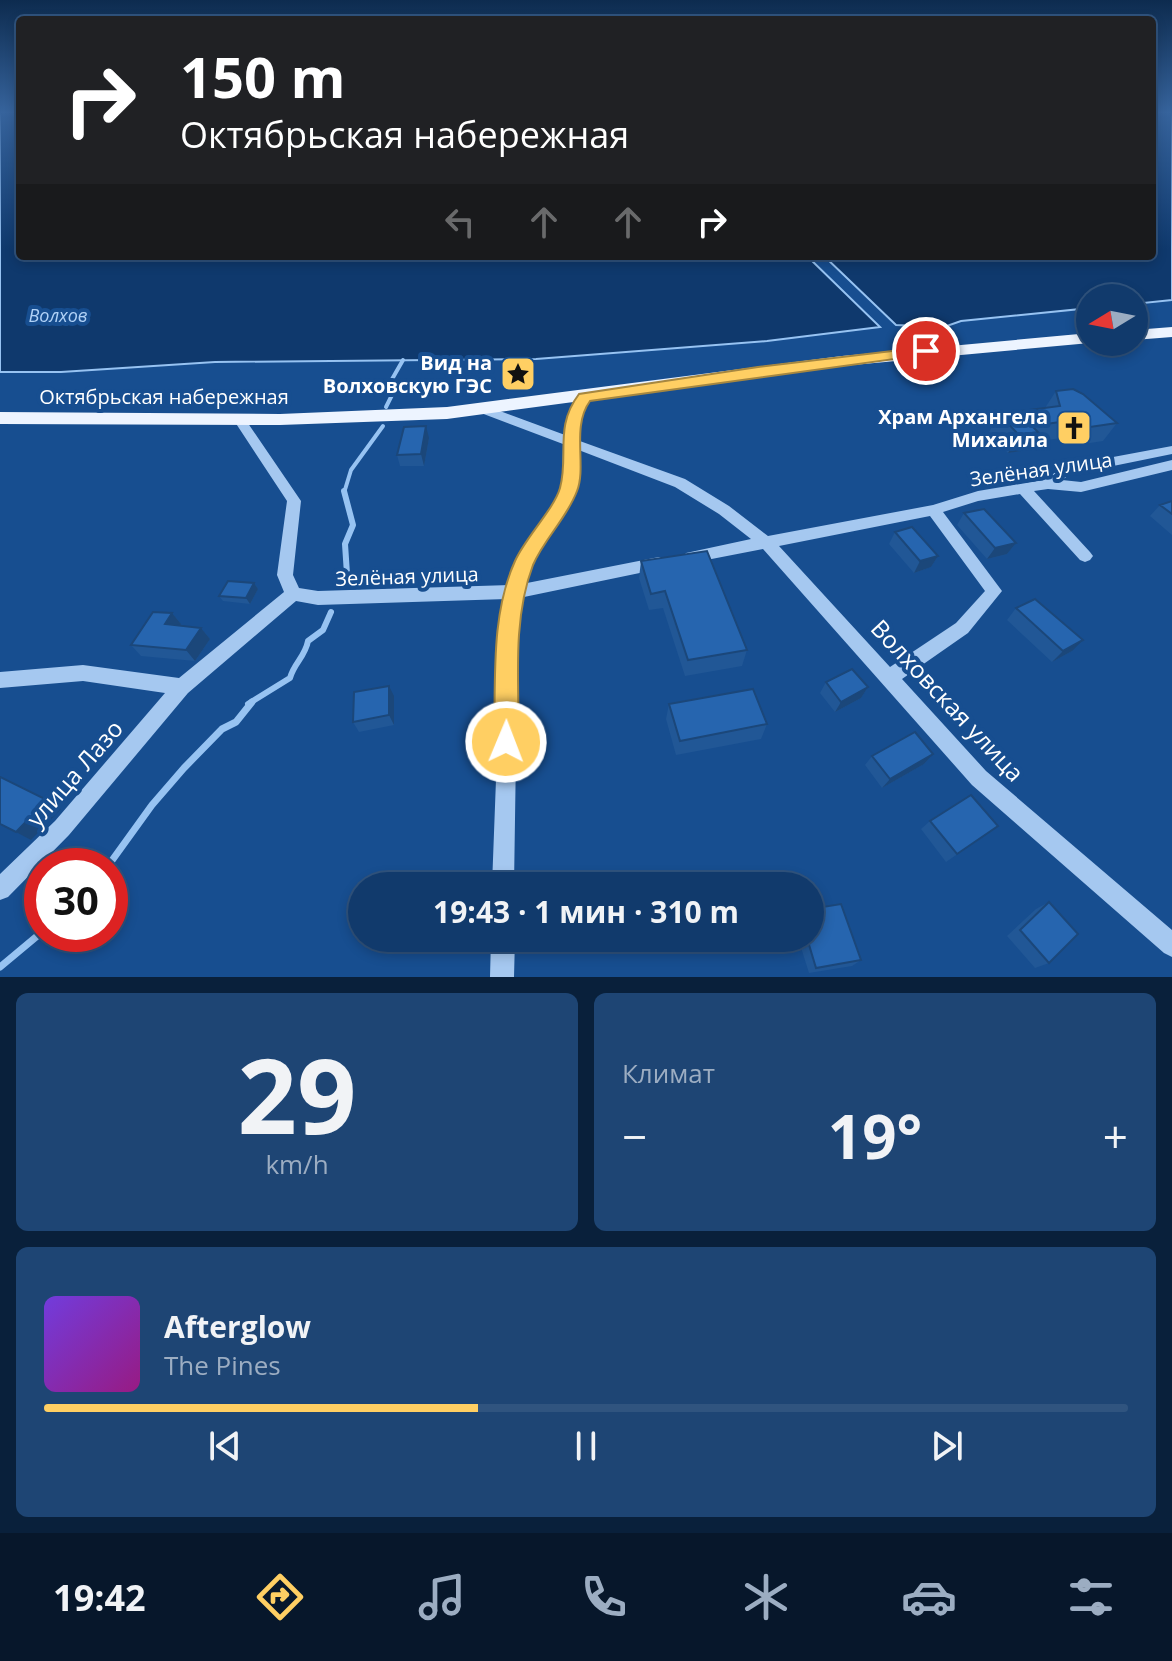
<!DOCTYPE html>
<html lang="ru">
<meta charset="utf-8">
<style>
:root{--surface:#113a6c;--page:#1e4574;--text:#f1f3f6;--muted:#9cadc2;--line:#30547f;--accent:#ffcf63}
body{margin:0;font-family:"Open Sans",sans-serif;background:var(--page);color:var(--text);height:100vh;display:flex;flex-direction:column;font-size:30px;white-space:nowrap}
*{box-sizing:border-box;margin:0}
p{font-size:26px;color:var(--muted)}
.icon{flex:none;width:44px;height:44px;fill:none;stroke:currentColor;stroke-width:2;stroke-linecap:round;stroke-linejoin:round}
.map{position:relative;height:977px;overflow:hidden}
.side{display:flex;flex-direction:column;gap:16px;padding:16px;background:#09203b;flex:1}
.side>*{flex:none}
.banner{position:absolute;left:16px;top:16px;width:1140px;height:244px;border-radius:8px;box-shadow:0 4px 12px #0003,0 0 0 2px var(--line);background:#202124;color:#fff;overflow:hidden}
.needle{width:52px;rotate:260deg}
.fabs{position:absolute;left:1076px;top:284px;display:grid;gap:16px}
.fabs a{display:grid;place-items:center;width:72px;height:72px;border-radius:50%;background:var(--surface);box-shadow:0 4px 12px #0003,0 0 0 2px var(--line);font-size:40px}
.speed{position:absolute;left:24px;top:848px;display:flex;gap:16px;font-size:40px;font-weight:700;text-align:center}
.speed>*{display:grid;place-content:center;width:104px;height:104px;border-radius:50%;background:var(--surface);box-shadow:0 4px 12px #0003,0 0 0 2px var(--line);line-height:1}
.speed .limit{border:12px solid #d22;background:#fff;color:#111}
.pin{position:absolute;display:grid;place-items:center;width:68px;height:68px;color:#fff;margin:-34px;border:4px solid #fff;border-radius:50%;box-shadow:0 2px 8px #0007}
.me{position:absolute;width:88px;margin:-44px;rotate:1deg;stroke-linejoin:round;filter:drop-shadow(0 0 6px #0008)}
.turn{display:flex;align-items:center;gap:28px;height:168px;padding:0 32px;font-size:36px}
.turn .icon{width:104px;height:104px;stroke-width:2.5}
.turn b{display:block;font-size:56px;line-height:68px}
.lanes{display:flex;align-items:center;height:76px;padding:0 32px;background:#0003;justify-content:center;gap:40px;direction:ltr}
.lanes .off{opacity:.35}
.big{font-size:60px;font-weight:700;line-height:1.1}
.side .tile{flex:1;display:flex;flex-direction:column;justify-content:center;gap:12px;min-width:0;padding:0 28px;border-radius:12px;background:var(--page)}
.side .dial{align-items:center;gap:0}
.dial b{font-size:104px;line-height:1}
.song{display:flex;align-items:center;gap:24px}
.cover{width:96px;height:96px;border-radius:12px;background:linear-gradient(135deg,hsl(260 70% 55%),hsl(310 70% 35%))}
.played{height:8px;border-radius:4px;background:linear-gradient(90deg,var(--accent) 40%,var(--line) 40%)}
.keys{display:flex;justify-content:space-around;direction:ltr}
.heat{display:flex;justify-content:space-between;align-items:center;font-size:44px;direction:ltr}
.side .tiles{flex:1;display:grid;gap:16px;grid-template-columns:1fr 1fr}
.tile:last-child{grid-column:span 2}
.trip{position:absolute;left:348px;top:872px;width:476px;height:80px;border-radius:40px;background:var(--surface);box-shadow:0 4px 12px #0003,0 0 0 2px var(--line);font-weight:700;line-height:80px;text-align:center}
.menu{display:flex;height:128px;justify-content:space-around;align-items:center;background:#07172b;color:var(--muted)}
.menu .icon{width:56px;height:56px}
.menu .selected{color:var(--accent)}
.menu b{font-size:36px;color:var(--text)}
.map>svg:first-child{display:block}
.water{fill:#0f396d;stroke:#97c3f2;stroke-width:2}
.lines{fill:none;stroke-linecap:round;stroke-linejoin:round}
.stream-far2{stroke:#97c3f2;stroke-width:4}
.stream-far1{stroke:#97c3f2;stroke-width:6}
.stream{stroke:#97c3f2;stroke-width:7}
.minor{fill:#a5c8f0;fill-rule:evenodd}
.major{fill:#edf4ff;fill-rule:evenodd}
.wall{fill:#215796}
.shaded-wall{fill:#1b477a}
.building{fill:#2665af;stroke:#1b477a;stroke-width:2}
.route{fill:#ffcf63;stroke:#a68740;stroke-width:2}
.labels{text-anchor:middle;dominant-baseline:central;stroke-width:8;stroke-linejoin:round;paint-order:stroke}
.far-water-label{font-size:18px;font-style:italic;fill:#b1d2f7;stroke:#174e90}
.poi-label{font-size:20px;font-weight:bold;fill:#fff;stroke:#174e90;text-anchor:end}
.street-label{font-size:20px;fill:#fff;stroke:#174e90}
.near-street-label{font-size:24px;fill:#fff;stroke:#174e90}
</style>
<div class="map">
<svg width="1172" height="977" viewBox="0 0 1172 977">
<rect width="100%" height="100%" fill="#174e90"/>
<path class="water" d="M 0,112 L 20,112 L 20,256 L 807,256 L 880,327 L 767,341 L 536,359 L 215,362 L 61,372 L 0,372 Z
M 1152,112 L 1172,112 L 1172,300 L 1134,304 L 1134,298 L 1090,298 L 1090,308 L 961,321 L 944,327 L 896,325 L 824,256 L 1152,256 Z"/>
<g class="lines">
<path class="stream-far2" d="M 386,407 L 395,389 L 391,381 L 403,360
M 344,493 L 351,470 L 383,426"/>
<path class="stream-far1" d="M 342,581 L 347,574 L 345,544 L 353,525 L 344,491
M 248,704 L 290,678 C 294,663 305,657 308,641 L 323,630 L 331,612"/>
<path class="stream" d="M 108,866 L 152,805 L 184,768 L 222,729 L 236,722 L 252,702
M 0,967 L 42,932"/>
<path class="minor" d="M 585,393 L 591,397 L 584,407 L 577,440 L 685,479 L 729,506 L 768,536 L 933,505 L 978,491 L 1044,480 L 1065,466 L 1172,446 L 1172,454 L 1069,475 L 1062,480 L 1081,482 L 1172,460 L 1172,470 L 1081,492 L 1048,489 L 1034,491 L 1090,552 L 1093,556 L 1090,560 L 1085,562 L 1080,560 L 1020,494 L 978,501 L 943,512 L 1002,591 L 968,633 L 902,679 L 986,771 L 1172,930 L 1172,957 L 1164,953 L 972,785 L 763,549 L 691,563 L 686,561 L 683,557 L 686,553 L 751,539 L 719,514 L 675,487 L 576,449 L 576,489 L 532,563 L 527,583 L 659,557 L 664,559 L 667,563 L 664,567 L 659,569 L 524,597 L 518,620 L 514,886 L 492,886 L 502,620 L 507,599 L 318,605 L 296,601 L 188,693 L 69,835 L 8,897 L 0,900 L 0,874 L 55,821 L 165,693 L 83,681 L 0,688 L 0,672 L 83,665 L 179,678 L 284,592 L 277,575 L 287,501 L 233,419 L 235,416 L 243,416 L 301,501 L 293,575 L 299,588 L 318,591 L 510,585 L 519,558 L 562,489 L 563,444 L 481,413 L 479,410 L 481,407 L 489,407 L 565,435 C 569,419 570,401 585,393 ZM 930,516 L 985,591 L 956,623 L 890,667 L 779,546 Z
M 491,938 L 515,938 L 514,977 L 490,977 Z"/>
<path class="major" d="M 1172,327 L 1172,337 L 1134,340 L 1134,330 Z
M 1090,333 L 1090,342 L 1093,342 L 1090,343 L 842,366 L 447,419 L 280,425 L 0,424 L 0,412 L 280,414 L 447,407 L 842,356 Z"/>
</g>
<path class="wall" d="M 1056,391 L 1117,423 L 1103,441 L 1077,445 L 1069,437 L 1032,442 L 1027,450 L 1008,453 L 989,432 L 999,414 L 1045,408 Z
M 429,438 L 424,466 L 400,466 L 397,455 Z
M 1172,501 L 1172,535 L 1150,516 L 1160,505 Z
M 964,513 L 1016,543 L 1007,554 L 987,559 L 957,525 Z
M 895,532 L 938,556 L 931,567 L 914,573 L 889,544 Z
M 641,561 L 747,650 L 742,666 L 685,676 L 663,608 L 649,610 L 639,578 Z
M 254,583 L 258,589 L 250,604 L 223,601 L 219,596 Z
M 1016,608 L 1072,651 L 1052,662 L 1007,620 Z
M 172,613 L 181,624 L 180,626 L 201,628 L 210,639 L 195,661 L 141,656 L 131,645 Z
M 826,682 L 868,687 L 861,698 L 835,712 L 820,693 Z
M 394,696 L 394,725 L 359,732 L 353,722 Z
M 669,704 L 767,724 L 761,739 L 676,755 L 666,719 Z
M 933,754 L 924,764 L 882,788 L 865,765 L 872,756 Z
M 930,821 L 998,826 L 946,862 L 921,829 Z
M 1049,902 L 1049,963 L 1035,968 L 1007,936 L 1036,909 Z
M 798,938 L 810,938 L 861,960 L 852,966 L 809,973 Z"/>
<path class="shaded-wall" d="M 426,426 L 429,438 L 424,466 L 421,454 Z
M 1038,432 L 1027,450 L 1008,453 L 1019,435 Z
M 1016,543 L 1007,554 L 987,559 L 995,548 Z
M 938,556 L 931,567 L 914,573 L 920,561 Z
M 254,583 L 258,589 L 250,604 L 246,598 Z
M 172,613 L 181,624 L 174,635 L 165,624 Z
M 201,628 L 210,639 L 195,661 L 186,650 Z
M 1083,640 L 1072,651 L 1052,662 L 1063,651 Z
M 389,686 L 394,696 L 394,725 L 389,715 Z
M 868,687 L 861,698 L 835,712 L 841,702 Z
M 933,754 L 924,764 L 882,788 L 890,779 Z
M 47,800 L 61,809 L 31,840 L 16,832 Z"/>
<path class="building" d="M 1073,389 L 1083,394 L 1117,423 L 1090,427 L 1081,419 L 1032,426 L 1038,432 L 1019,435 L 999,414 L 1060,406 L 1056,391 Z
M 426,426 L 421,454 L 397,455 L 404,427 Z
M 1172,501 L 1172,514 L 1160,505 Z
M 984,509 L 1016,543 L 995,548 L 964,513 Z
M 912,527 L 938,556 L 920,561 L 895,532 Z
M 707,551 L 747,650 L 688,660 L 665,591 L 651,594 L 641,561 Z
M 228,581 L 254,583 L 246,598 L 219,596 Z
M 1035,599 L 1083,640 L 1063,651 L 1016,608 Z
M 153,612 L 172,613 L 165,624 L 201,628 L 186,650 L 131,645 Z
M 852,669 L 868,687 L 841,702 L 826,682 Z
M 389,686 L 389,715 L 353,722 L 354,692 Z
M 753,689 L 767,724 L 680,741 L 669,704 Z
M 915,732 L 933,754 L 890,779 L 872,756 Z
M 0,777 L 47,800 L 16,832 L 0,824 Z
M 971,795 L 998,826 L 957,854 L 930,821 Z
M 1049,902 L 1078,934 L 1049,963 L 1020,930 Z
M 841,904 L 861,960 L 816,968 L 807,938 L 810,938 L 810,909 Z"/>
<linearGradient id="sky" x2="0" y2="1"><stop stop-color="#0d2b4f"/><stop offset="0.45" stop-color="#36639c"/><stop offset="1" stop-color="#36639c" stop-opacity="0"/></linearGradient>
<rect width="1172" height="249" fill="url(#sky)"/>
<path class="route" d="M 926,347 L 931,348 L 931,354 L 590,401 C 571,427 587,466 577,491 C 567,518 544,539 533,565 C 512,620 519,685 519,742 L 515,751 L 506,755 L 497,751 L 494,742 C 496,683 490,616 515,561 C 525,538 554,509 560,488 C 569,455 554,427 579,394 L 758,367 Z"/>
<defs>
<symbol id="sight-square" viewBox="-11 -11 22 22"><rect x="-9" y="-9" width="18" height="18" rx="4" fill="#ffcf63" stroke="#174e90"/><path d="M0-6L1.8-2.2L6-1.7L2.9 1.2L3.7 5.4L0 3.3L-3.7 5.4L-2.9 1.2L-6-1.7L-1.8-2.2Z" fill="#111"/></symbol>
<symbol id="church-square" viewBox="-11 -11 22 22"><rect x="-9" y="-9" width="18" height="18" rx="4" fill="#ffcf63" stroke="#174e90"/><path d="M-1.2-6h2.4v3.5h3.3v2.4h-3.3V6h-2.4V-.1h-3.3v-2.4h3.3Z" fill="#111"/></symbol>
</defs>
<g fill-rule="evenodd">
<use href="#sight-square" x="498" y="354" width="40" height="40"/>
<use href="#church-square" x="1054" y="408" width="40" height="40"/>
</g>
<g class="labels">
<g class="far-water-label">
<text x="58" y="315">Волхов</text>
</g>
<g class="poi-label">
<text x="492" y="362">Вид на<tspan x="492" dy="23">Волховскую ГЭС</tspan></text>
<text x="1048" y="416">Храм Архангела<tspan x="1048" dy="23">Михаила</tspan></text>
</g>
<g class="street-label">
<text x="164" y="396">Октябрьская набережная</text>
<text transform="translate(1041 469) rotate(-8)">Зелёная улица</text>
<text transform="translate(407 576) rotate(-2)">Зелёная улица</text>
</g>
<g class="near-street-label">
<text transform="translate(948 700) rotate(47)">Волховская улица</text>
<text transform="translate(74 773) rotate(-49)">улица Лазо</text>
</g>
</g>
</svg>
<div class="fabs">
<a><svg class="needle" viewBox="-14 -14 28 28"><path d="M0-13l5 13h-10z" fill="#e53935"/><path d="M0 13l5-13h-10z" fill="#9cadc2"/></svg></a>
</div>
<div class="speed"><div class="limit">30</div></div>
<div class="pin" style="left:926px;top:351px;background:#d93025"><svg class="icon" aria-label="arrive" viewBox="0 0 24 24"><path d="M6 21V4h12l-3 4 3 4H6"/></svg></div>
<svg class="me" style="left:506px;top:742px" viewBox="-20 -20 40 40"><circle r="17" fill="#ffcf63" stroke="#fff" stroke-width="3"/><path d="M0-11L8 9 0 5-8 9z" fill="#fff"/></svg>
<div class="trip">19:43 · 1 мин · 310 m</div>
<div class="banner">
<div class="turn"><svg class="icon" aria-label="right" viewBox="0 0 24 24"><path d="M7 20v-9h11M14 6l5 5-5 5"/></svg><div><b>150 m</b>Октябрьская набережная</div></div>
<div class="lanes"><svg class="icon off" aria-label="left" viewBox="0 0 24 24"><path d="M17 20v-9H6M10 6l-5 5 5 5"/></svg><svg class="icon off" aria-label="ahead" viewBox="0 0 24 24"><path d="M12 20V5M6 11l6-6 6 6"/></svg><svg class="icon off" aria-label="ahead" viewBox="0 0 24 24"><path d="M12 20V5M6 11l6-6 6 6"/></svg><svg class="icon" aria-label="right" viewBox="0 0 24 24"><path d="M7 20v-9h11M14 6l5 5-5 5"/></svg></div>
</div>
</div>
<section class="side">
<div class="tiles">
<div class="tile dial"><b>29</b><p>km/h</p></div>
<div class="tile"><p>Климат</p>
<div class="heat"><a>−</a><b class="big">19°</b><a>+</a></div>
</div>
<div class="tile">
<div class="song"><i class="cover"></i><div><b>Afterglow</b><p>The Pines</p></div></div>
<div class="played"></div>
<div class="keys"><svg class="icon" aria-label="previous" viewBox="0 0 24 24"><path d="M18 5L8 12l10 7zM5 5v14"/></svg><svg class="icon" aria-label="pause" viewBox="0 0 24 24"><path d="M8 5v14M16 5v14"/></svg><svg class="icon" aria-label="next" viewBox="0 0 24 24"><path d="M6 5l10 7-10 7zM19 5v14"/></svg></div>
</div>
</div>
</section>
<nav class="menu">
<b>19:42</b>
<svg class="icon selected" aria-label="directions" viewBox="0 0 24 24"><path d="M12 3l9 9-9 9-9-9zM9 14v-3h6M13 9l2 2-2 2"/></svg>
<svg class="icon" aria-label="music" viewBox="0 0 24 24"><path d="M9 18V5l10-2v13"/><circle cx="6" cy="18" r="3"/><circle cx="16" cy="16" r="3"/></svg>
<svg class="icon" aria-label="phone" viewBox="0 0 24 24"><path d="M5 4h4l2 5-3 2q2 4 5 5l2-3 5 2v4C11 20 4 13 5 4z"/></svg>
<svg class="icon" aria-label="climate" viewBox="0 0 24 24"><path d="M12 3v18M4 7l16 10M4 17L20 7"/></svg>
<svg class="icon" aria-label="car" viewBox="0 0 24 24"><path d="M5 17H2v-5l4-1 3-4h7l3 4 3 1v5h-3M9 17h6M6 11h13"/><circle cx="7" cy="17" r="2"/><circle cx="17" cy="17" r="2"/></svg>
<svg class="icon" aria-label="filters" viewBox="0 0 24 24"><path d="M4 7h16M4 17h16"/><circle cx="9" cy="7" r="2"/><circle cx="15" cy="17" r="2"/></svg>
</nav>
